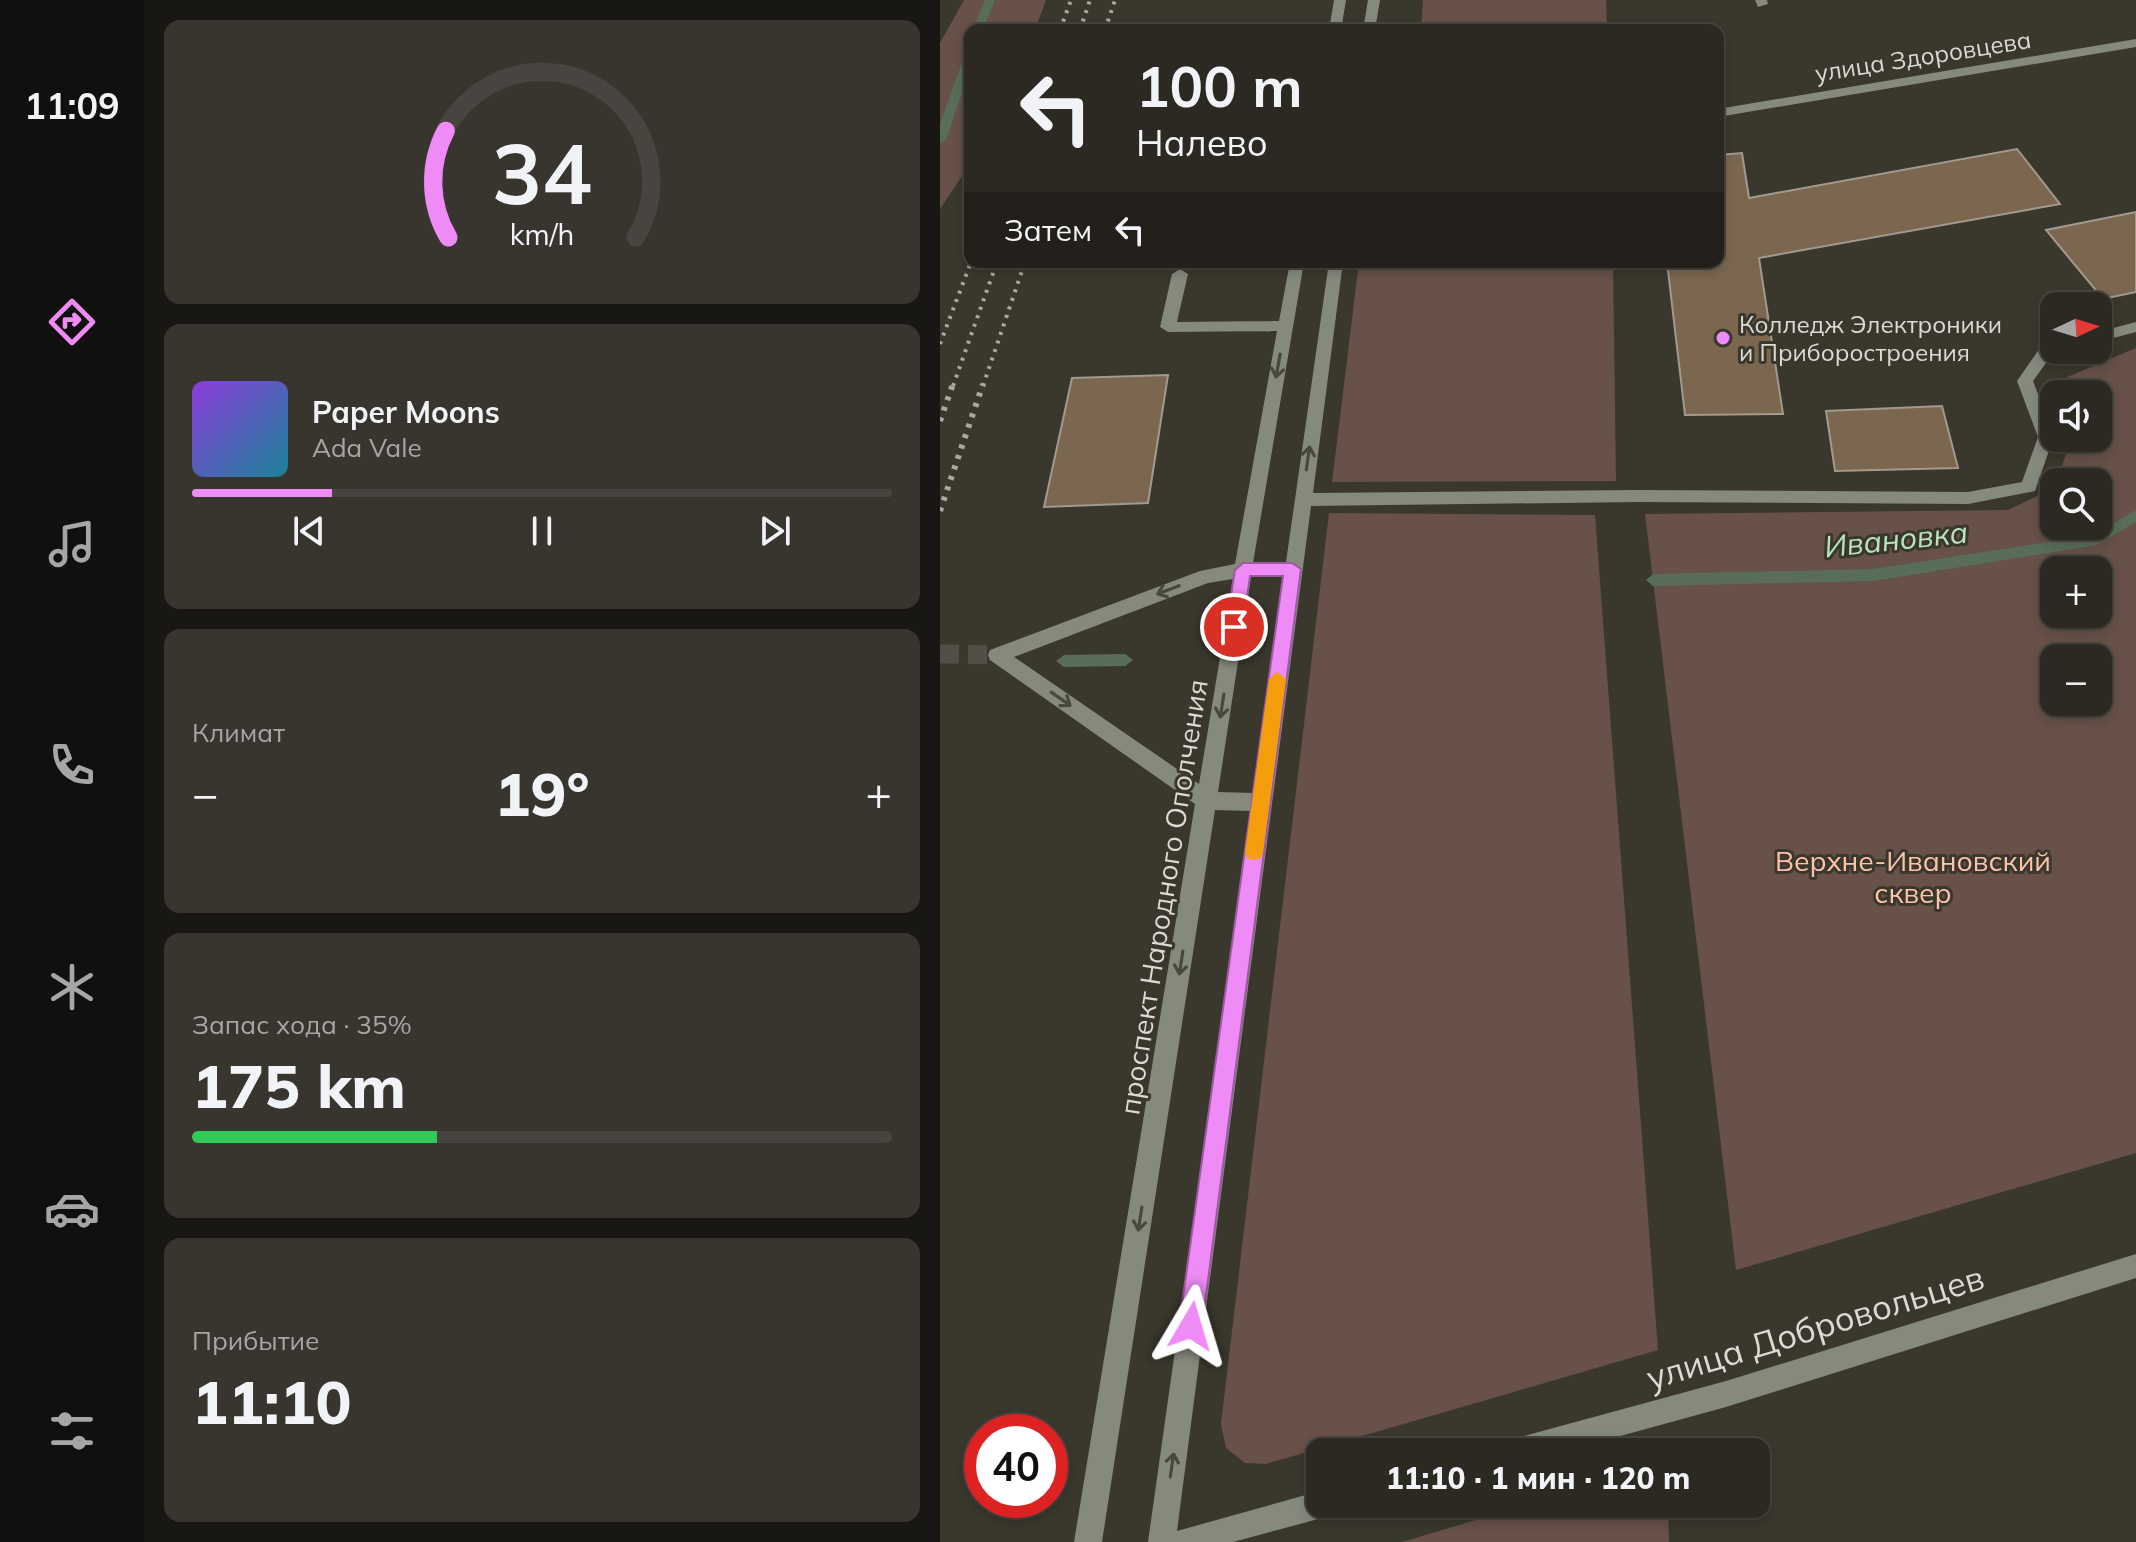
<!DOCTYPE html>
<html lang="ru">
<meta charset="utf-8">
<style>
:root{--surface:#2c2922;--page:#38352f;--text:#f1f3f6;--muted:#a6a6a5;--line:#484540;--accent:#ef8bf7}
body{margin:0;font-family:Mulish,sans-serif;background:var(--page);color:var(--text);height:100vh;display:flex;flex-direction:column;font-size:30px;white-space:nowrap}
*{box-sizing:border-box;margin:0}
p{font-size:26px;color:var(--muted)}
.icon{flex:none;width:44px;height:44px;fill:none;stroke:currentColor;stroke-width:2;stroke-linecap:round;stroke-linejoin:round}
.map{position:relative;flex:1;overflow:hidden}
.sheet{display:flex;flex-direction:column;gap:20px;padding:20px;background:#181713;width:796px}
.sheet>*{flex:none}
.banner{position:absolute;left:24px;top:24px;width:760px;height:244px;border-radius:16px;box-shadow:0 4px 12px #0003,0 0 0 2px var(--line);background:#2c2922;color:var(--text);overflow:hidden}
.needle{width:52px;rotate:86deg}
.buttons{position:absolute;left:1100px;top:292px;display:grid;gap:16px}
.buttons a{display:grid;place-items:center;width:72px;height:72px;border-radius:16px;background:var(--surface);box-shadow:0 4px 12px #0003,0 0 0 2px var(--line);font-size:40px}
.speed{position:absolute;left:24px;top:1414px;display:flex;gap:16px;font-size:40px;font-weight:700;text-align:center}
.speed>*{display:grid;place-content:center;width:104px;height:104px;border-radius:50%;background:var(--surface);box-shadow:0 4px 12px #0003,0 0 0 2px var(--line);line-height:1}
.speed .limit{border:12px solid #d22;background:#fff;color:#111}
.pin{position:absolute;display:grid;place-items:center;width:68px;height:68px;color:#fff;margin:-34px;border:4px solid #fff;border-radius:50%;box-shadow:0 2px 8px #0007}
.me{position:absolute;width:88px;margin:-44px;rotate:7deg;stroke-linejoin:round;filter:drop-shadow(0 0 6px #0008)}
.turn{display:flex;align-items:center;gap:28px;height:168px;padding:0 40px;font-size:36px}
.turn .icon{width:104px;height:104px;stroke-width:2.5}
.turn b{display:block;font-size:56px;line-height:68px}
.then{display:flex;align-items:center;height:76px;padding:0 40px;background:#0003;gap:16px;font-size:30px}
.big{font-size:60px;font-weight:800;line-height:1.1}
.sheet .card{flex:1;display:flex;flex-direction:column;justify-content:center;gap:12px;min-width:0;padding:0 28px;border-radius:16px;background:var(--page)}
.sheet .dial{align-items:center;gap:0}
.dial svg{height:208px;overflow:visible;fill:none;stroke:var(--line);stroke-width:7;stroke-linecap:round;text-anchor:middle}
.dial text{fill:var(--text);stroke:none}
.song{display:flex;align-items:center;gap:24px}
.cover{width:96px;height:96px;border-radius:12px;background:linear-gradient(135deg,hsl(270 70% 55%),hsl(190 70% 35%))}
.played{height:8px;border-radius:4px;background:linear-gradient(90deg,var(--accent) 20%,var(--line) 20%)}
.keys{display:flex;justify-content:space-around;direction:ltr}
.heat{display:flex;justify-content:space-between;align-items:center;font-size:44px;direction:ltr}
.charge{height:12px;border-radius:6px;background:linear-gradient(90deg,#34c759 35%,var(--line) 0)}
.trip{position:absolute;left:366px;top:1438px;width:464px;height:80px;border-radius:16px;background:var(--surface);box-shadow:0 4px 12px #0003,0 0 0 2px var(--line);font-weight:800;line-height:80px;text-align:center}
main{display:flex;flex:1;min-height:0}
.menu{display:flex;flex-direction:column;width:144px;justify-content:space-around;align-items:center;background:#12100e;color:var(--muted)}
.menu .icon{width:56px;height:56px}
.menu .current{color:var(--accent)}
.menu b{font-size:36px;color:var(--text)}
.map>svg:first-child{display:block}
.green{fill:#675149;fill-rule:evenodd}
.lines{fill:none;stroke-linecap:round;stroke-linejoin:round}
.stream{fill:#586e58;fill-rule:evenodd}
.building{fill:#7b6650;stroke:#a2998f;stroke-width:2}
.minor-tunnel{stroke:#524f46;stroke-width:19;stroke-dasharray:19 9;stroke-linecap:butt}
.minor{fill:#868a7d;fill-rule:evenodd}
.rail-far1{stroke:#aaa8a1;stroke-width:4;stroke-dasharray:3 6;stroke-linecap:butt}
.rail{stroke:#aaa8a1;stroke-width:6;stroke-dasharray:4 7;stroke-linecap:butt}
.oneway{stroke:#49483d}
.route{fill:#ef8bf7;stroke:#9b5aa1;stroke-width:2}
.slow{fill:#f59e0b}
.poi-dot{fill:#ef8bf7;stroke:#3a372d;stroke-width:3}
.labels{text-anchor:middle;dominant-baseline:central;stroke-width:6;stroke-linejoin:round;paint-order:stroke}
.far-street-label{font-size:24px;fill:#dcdad4;stroke:#3a372d}
.far-poi-label{font-size:24px;fill:#dcdad4;stroke:#3a372d;text-anchor:start}
.park-label{font-size:28px;fill:#fcc2ac;stroke:#3a372d}
.street-label{font-size:28px;fill:#dcdad4;stroke:#3a372d}
.water-label{font-size:30px;font-style:italic;fill:#b9e4ba;stroke:#3a372d}
.near-street-label{font-size:34px;fill:#dcdad4;stroke:#3a372d}
</style>
<main>
<nav class="menu">
<b>11:09</b>
<svg class="icon current" aria-label="directions" viewBox="0 0 24 24"><path d="M12 3l9 9-9 9-9-9zM9 14v-3h6M13 9l2 2-2 2"/></svg>
<svg class="icon" aria-label="music" viewBox="0 0 24 24"><path d="M9 18V5l10-2v13"/><circle cx="6" cy="18" r="3"/><circle cx="16" cy="16" r="3"/></svg>
<svg class="icon" aria-label="phone" viewBox="0 0 24 24"><path d="M5 4h4l2 5-3 2q2 4 5 5l2-3 5 2v4C11 20 4 13 5 4z"/></svg>
<svg class="icon" aria-label="climate" viewBox="0 0 24 24"><path d="M12 3v18M4 7l16 10M4 17L20 7"/></svg>
<svg class="icon" aria-label="car" viewBox="0 0 24 24"><path d="M5 17H2v-5l4-1 3-4h7l3 4 3 1v5h-3M9 17h6M6 11h13"/><circle cx="7" cy="17" r="2"/><circle cx="17" cy="17" r="2"/></svg>
<svg class="icon" aria-label="filters" viewBox="0 0 24 24"><path d="M4 7h16M4 17h16"/><circle cx="9" cy="7" r="2"/><circle cx="15" cy="17" r="2"/></svg>
</nav>
<section class="sheet">
<div class="card dial"><svg viewBox="0 0 100 80">
<path d="M14 69A42 42 0 1 1 86 69"/>
<path d="M14 69A42 42 0 0 1 13 28" stroke="#ef8bf7"/>
<text x="50" y="56" font-size="32" font-weight="700">34</text>
<text x="50" y="72" font-size="11">km/h</text>
</svg></div>
<div class="card">
<div class="song"><i class="cover"></i><div><b>Paper Moons</b><p>Ada Vale</p></div></div>
<div class="played"></div>
<div class="keys"><svg class="icon" aria-label="previous" viewBox="0 0 24 24"><path d="M18 5L8 12l10 7zM5 5v14"/></svg><svg class="icon" aria-label="pause" viewBox="0 0 24 24"><path d="M8 5v14M16 5v14"/></svg><svg class="icon" aria-label="next" viewBox="0 0 24 24"><path d="M6 5l10 7-10 7zM19 5v14"/></svg></div>
</div>
<div class="card"><p>Климат</p>
<div class="heat"><a>−</a><b class="big">19°</b><a>+</a></div>
</div>
<div class="card"><p>Запас хода · 35%</p><b class="big">175 km</b><div class="charge"></div></div>
<div class="card"><p>Прибытие</p><b class="big">11:10</b></div>
</section>
<div class="map">
<svg width="1196" height="1542" viewBox="0 0 1196 1542">
<rect width="100%" height="100%" fill="#3a372d"/>
<path class="green" d="M 24,0 L 106,0 L 95,30 L 30,30 L 30,164 L 0,209 L 0,43 Z
M 483,0 L 666,0 L 667,30 L 481,30 Z
M 419,262 L 673,262 L 676,481 L 392,482 Z
M 1196,348 L 1196,1153 L 796,1270 L 705,514 L 1068,510 L 1114,488 L 1114,526 L 1158,526 L 1158,482 L 1117,482 L 1131,438 L 1158,438 L 1158,394 L 1130,394 L 1127,377 ZM 1158,570 L 1158,614 L 1114,614 L 1114,570 ZM 1158,658 L 1158,702 L 1114,702 L 1114,658 Z
M 389,513 L 655,515 L 718,1350 L 326,1464 L 305,1463 L 286,1448 L 281,1424 Z
M 589,1504 L 728,1504 L 729,1542 L 462,1542 Z"/>
<g class="lines">
<path class="stream" d="M 45,0 L 55,0 L 43,30 L 33,30 Z
M 30,51 L 30,69 L 6,140 L 0,143 L 0,124 L 25,54 Z
M 1196,510 L 1196,522 L 1157,545 L 933,581 L 713,586 L 706,580 L 713,574 L 933,569 L 1154,535 Z
M 185,654 L 193,660 L 185,666 L 124,667 L 116,661 L 124,655 Z"/>
</g>
<path class="building" d="M 1077,149 L 1120,204 L 819,258 L 843,414 L 745,415 L 727,262 L 778,262 L 778,155 L 802,153 L 809,198 Z
M 1196,212 L 1196,292 L 1163,299 L 1106,230 Z
M 228,375 L 208,503 L 104,507 L 132,378 Z
M 1002,406 L 1018,468 L 895,471 L 886,411 Z"/>
<g class="lines">
<path class="minor-tunnel" d="M 0,654 L 57,655"/>
<path class="minor" d="M 394,0 L 406,0 L 401,30 L 389,30 Z
M 428,0 L 440,0 L 435,30 L 423,30 Z
M 815,0 L 827,0 L 828,4 L 818,7 Z
M 1196,39 L 1196,47 L 778,117 L 778,109 Z
M 350,262 L 364,262 L 313,563 L 346,562 L 389,262 L 403,262 L 373,493 L 697,490 L 1028,492 L 1082,482 L 1098,437 L 1077,381 L 1100,348 L 1114,345 L 1114,350 L 1122,350 L 1111,356 L 1093,381 L 1114,436 L 1095,491 L 1028,504 L 697,502 L 371,506 L 237,1531 L 380,1491 L 380,1504 L 396,1504 L 392,1514 L 382,1518 L 293,1542 L 208,1542 L 311,811 L 275,810 L 162,1542 L 134,1542 L 255,804 L 50,660 L 48,655 L 50,650 L 260,571 L 295,564 L 337,331 L 228,332 L 220,327 L 232,274 L 240,269 L 248,274 L 237,322 L 339,321 ZM 344,576 L 314,793 L 278,792 L 311,577 ZM 293,579 L 259,784 L 74,657 L 268,583 Z
M 1196,322 L 1196,332 L 1158,342 L 1158,332 Z
M 1196,1254 L 1196,1278 L 786,1407 L 622,1452 L 560,1452 L 564,1443 L 573,1439 L 786,1381 Z"/>
<path class="rail-far1" d="M 120,30 L 131,0
M 140,30 L 150,0
M 165,30 L 175,0
M 0,344 L 31,262
M 13,386 L 57,262
M 43,386 L 85,262"/>
<path class="rail" d="M 0,421 L 13,384
M 0,511 L 43,384"/>
</g>
<defs><path id="oneway-shaft" d="M-6 0H5M1.5-3L5.5 0L1.5 3" fill="none" stroke-width="1.6" stroke-linecap="round" stroke-linejoin="round" transform="scale(2)"/></defs>
<g class="oneway">
<use href="#oneway-shaft" transform="translate(338 366) rotate(100)"/>
<use href="#oneway-shaft" transform="translate(368 458) rotate(-82)"/>
<use href="#oneway-shaft" transform="translate(228 590) rotate(159)"/>
<use href="#oneway-shaft" transform="translate(121 699) rotate(35)"/>
<use href="#oneway-shaft" transform="translate(282 706) rotate(99)"/>
<use href="#oneway-shaft" transform="translate(241 963) rotate(99)"/>
<use href="#oneway-shaft" transform="translate(200 1219) rotate(99)"/>
<use href="#oneway-shaft" transform="translate(232 1465) rotate(-82)"/>
</g>
<path class="route" d="M 303,563 L 352,563 L 361,569 L 262,1326 L 259,1334 L 251,1338 L 242,1334 L 239,1326 L 343,576 L 310,576 L 303,627 L 294,634 L 286,627 L 295,570 Z"/>
<path class="slow" d="M 337,672 L 346,679 L 323,852 L 321,858 L 314,860 L 307,858 L 305,852 L 329,679 Z"/>
<circle class="poi-dot" cx="783" cy="338" r="8"/>
<g class="labels">
<g class="far-street-label">
<text transform="translate(983 56) rotate(-9)">улица Здоровцева</text>
</g>
<g class="far-poi-label">
<text x="799" y="324">Колледж Электроники<tspan x="799" dy="28">и Приборостроения</tspan></text>
</g>
<g class="park-label">
<text x="973" y="860">Верхне-Ивановский<tspan x="973" dy="32">сквер</tspan></text>
</g>
<g class="street-label">
<text transform="translate(223 897) rotate(-81)">проспект Народного Ополчения</text>
</g>
<g class="water-label">
<text transform="translate(956 539) rotate(-6)">Ивановка</text>
</g>
<g class="near-street-label">
<text transform="translate(875 1327) rotate(-17)">улица Добровольцев</text>
</g>
</g>
</svg>
<div class="buttons">
<a><svg class="needle" viewBox="-14 -14 28 28"><path d="M0-13l5 13h-10z" fill="#e53935"/><path d="M0 13l5-13h-10z" fill="#a6a6a5"/></svg></a>
<a><svg class="icon" aria-label="sound" viewBox="0 0 24 24"><path d="M4 9h4l5-4v14l-5-4H4zM17 9q2 3 0 6"/></svg></a>
<a><svg class="icon" aria-label="search" viewBox="0 0 24 24"><circle cx="10" cy="10" r="6"/><path d="M15 15l6 6"/></svg></a>
<a>+</a>
<a>−</a>
</div>
<div class="speed"><div class="limit">40</div></div>
<div class="pin" style="left:294px;top:627px;background:#d93025"><svg class="icon" aria-label="arrive" viewBox="0 0 24 24"><path d="M6 21V4h12l-3 4 3 4H6"/></svg></div>
<svg class="me" style="left:251px;top:1326px" viewBox="-20 -20 40 40"><path d="M0-17L14 15 0 8-14 15z" fill="#ef8bf7" stroke="#fff" stroke-width="4"/></svg>
<div class="trip">11:10 · 1 мин · 120 m</div>
<div class="banner">
<div class="turn"><svg class="icon" aria-label="left" viewBox="0 0 24 24"><path d="M17 20v-9H6M10 6l-5 5 5 5"/></svg><div><b>100 m</b>Налево</div></div>
<div class="then">Затем<svg class="icon" aria-label="left" viewBox="0 0 24 24"><path d="M17 20v-9H6M10 6l-5 5 5 5"/></svg></div>
</div>
</div>
</main>
